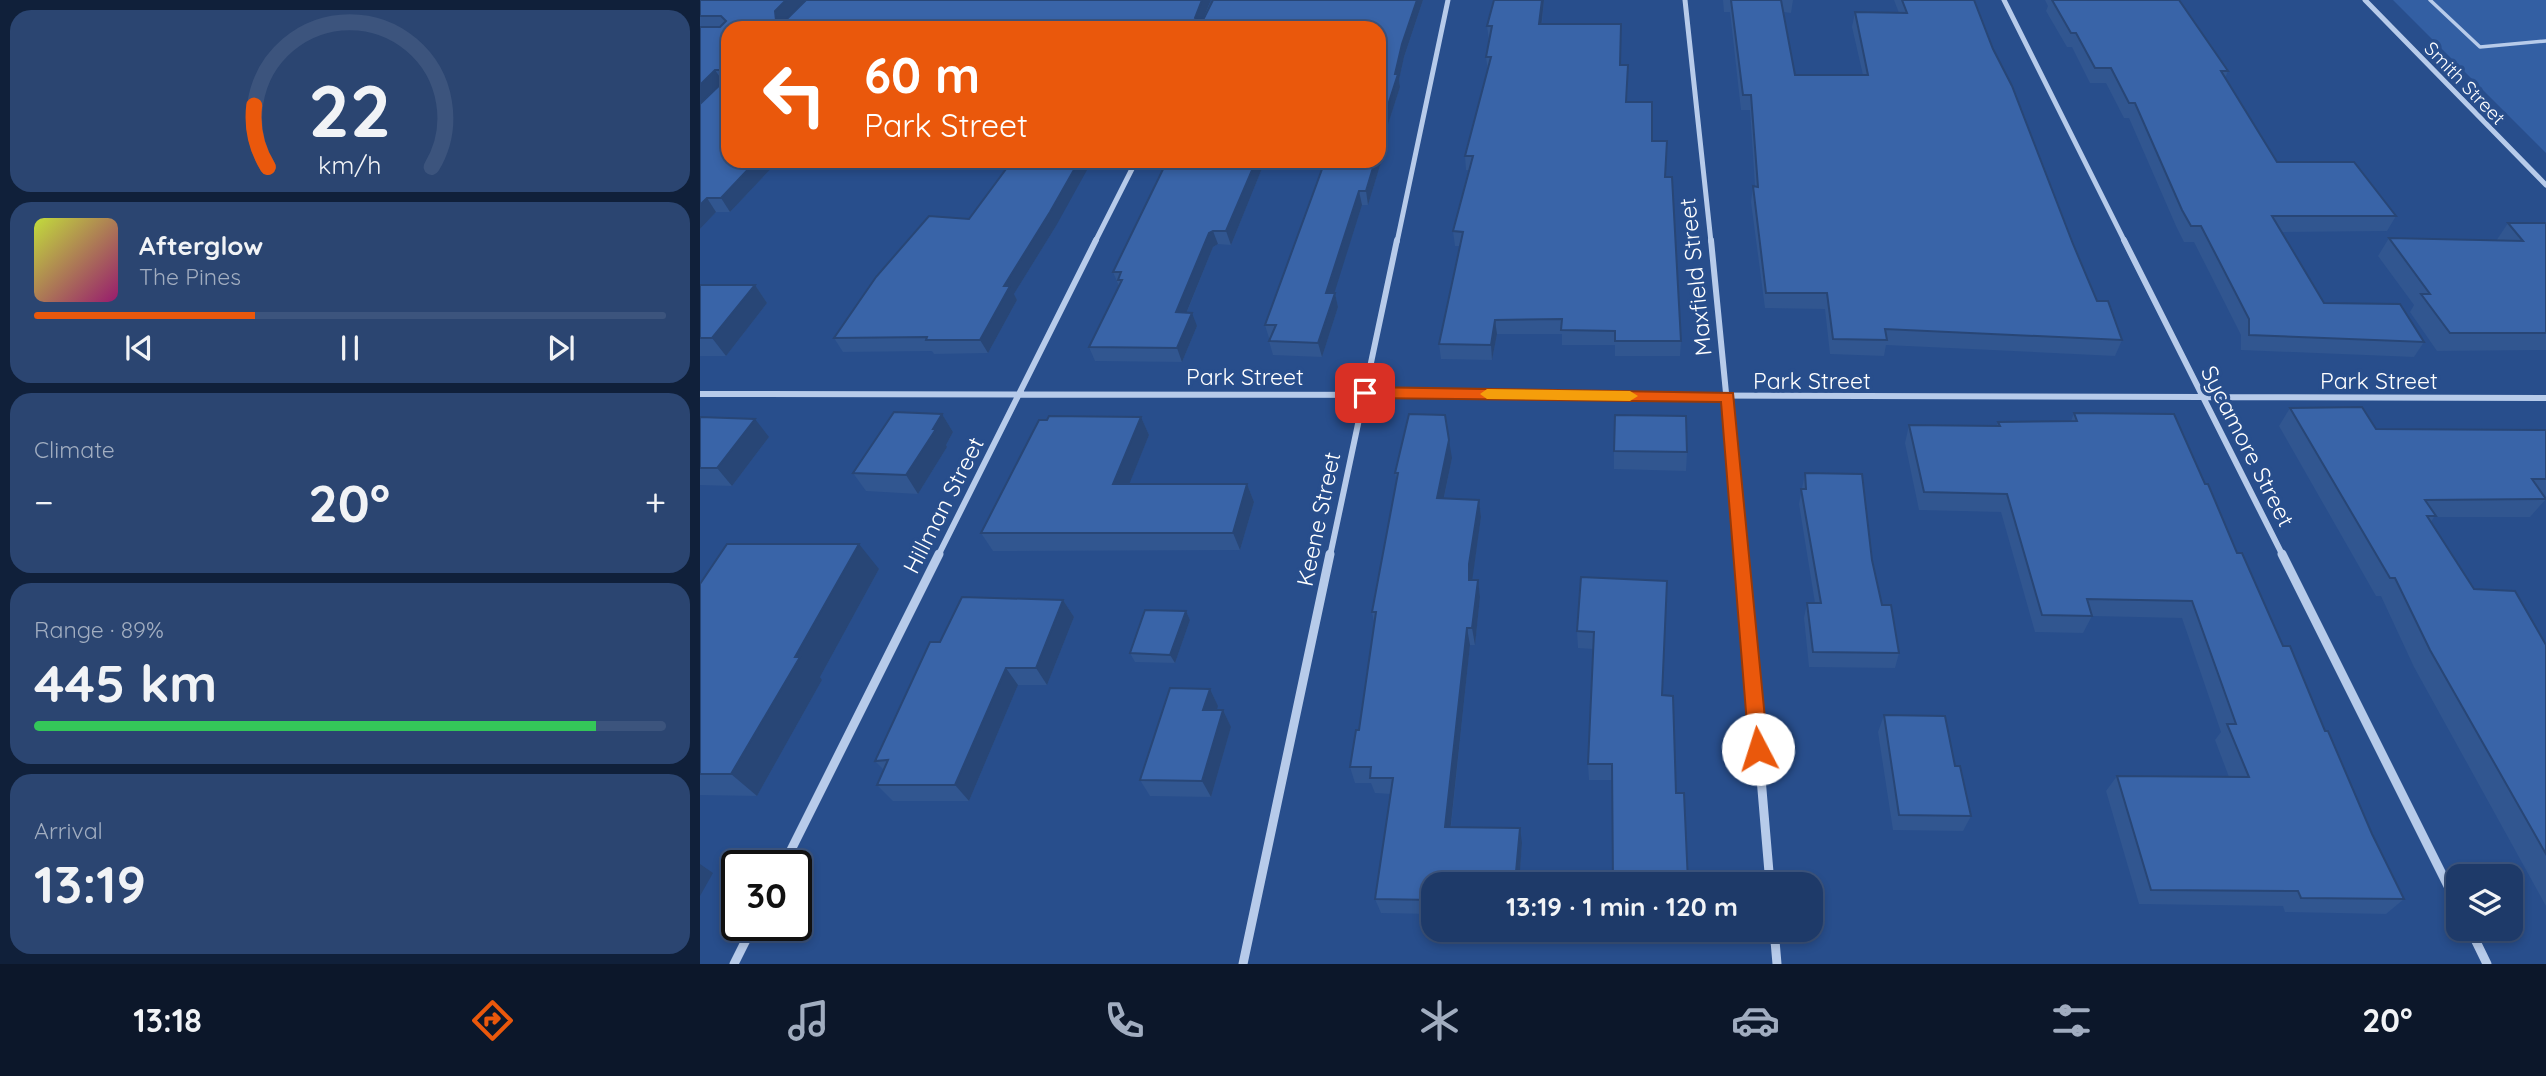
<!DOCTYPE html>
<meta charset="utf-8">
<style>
:root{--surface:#1e3a69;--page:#2b4571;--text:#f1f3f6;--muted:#a1adc0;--line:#3c547d;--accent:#ea580c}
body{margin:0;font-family:Quicksand,sans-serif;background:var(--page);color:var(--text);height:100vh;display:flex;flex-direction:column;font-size:26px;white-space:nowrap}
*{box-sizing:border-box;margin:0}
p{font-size:23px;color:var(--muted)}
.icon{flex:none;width:38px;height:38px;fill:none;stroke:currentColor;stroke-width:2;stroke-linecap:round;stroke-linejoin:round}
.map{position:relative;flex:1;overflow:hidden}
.drawer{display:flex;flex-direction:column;gap:10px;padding:10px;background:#10203a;width:700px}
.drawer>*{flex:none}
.guide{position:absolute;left:21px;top:21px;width:665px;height:147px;border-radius:21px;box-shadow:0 4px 10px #0003,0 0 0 2px var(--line);background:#ea580c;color:#fff;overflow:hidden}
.tools{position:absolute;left:1746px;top:864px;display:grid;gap:14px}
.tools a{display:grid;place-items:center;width:77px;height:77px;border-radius:14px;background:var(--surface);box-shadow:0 4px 10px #0003,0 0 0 2px var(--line);font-size:35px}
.speed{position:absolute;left:21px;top:850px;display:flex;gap:14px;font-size:35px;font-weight:700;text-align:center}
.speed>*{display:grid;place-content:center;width:91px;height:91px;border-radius:50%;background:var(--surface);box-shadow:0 4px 10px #0003,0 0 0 2px var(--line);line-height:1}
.speed .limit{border:4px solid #111;border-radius:10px;background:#fff;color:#111}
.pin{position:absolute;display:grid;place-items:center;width:60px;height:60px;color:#fff;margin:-30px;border-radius:14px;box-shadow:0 4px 10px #0006}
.me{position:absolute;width:77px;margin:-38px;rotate:355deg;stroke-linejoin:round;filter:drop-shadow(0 0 5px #0008)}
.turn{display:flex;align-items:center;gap:24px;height:147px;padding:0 28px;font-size:32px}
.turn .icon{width:91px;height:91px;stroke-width:2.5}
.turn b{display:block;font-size:49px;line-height:60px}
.big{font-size:52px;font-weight:700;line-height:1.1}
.drawer .widget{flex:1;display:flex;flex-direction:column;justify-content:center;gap:10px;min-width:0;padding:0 24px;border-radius:21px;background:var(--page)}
.drawer .dial{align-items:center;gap:0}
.dial svg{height:182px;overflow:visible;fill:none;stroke:var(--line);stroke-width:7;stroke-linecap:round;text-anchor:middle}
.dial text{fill:var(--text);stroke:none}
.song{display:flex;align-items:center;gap:21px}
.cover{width:84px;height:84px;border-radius:10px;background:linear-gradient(135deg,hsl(70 70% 55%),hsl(320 70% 35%))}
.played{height:7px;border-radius:4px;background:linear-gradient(90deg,var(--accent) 35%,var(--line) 35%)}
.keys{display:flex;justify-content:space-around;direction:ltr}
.heat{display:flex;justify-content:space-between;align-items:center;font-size:38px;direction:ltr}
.charge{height:10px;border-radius:5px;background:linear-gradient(90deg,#34c759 89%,var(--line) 0)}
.trip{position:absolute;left:721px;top:872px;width:402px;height:70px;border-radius:21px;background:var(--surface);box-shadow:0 4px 10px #0003,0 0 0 2px var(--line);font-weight:700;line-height:70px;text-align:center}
.tab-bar{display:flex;height:112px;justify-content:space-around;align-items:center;background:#0c172a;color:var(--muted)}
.tab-bar .icon{width:49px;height:49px}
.tab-bar .selected{color:var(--accent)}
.tab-bar b{font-size:32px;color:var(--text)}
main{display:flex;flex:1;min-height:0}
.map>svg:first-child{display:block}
.green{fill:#335fa3}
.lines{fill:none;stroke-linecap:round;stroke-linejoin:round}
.service{stroke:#b7cbea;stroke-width:3.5}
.minor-far2{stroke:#b7cbea;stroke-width:5}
.minor-far1{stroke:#b7cbea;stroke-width:6}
.minor{stroke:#b7cbea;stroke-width:9}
.wall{fill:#315690}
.shaded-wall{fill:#284676}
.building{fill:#3964a8;stroke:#284676;stroke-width:2}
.route{fill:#ea580c;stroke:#983908;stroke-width:2}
.slow{fill:#f59e0b}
.labels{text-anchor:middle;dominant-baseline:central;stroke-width:7;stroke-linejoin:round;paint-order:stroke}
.far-street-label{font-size:19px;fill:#fff;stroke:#284e8c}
.street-label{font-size:23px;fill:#fff;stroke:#284e8c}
</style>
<main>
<section class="drawer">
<div class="widget dial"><svg viewBox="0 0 100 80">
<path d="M14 69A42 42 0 1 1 86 69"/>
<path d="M14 69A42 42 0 0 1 8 42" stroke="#ea580c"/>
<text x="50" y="56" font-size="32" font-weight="700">22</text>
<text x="50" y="72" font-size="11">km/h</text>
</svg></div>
<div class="widget">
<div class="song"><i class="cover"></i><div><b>Afterglow</b><p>The Pines</p></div></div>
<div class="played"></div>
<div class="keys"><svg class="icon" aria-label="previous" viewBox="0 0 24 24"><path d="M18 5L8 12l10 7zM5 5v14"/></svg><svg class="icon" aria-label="pause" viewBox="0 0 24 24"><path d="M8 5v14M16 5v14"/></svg><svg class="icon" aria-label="next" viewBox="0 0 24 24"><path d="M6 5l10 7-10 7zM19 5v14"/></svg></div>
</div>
<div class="widget"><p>Climate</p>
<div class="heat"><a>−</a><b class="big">20°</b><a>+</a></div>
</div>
<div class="widget"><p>Range · 89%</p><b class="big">445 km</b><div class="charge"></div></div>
<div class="widget"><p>Arrival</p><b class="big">13:19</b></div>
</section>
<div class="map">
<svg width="1846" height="964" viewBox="0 0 1846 964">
<rect width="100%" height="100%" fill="#284e8c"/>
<path class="green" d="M 1693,0 L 1846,0 L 1846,153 Z"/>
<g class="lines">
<path class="service" d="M 1730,0 L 1780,47 L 1846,41"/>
<path class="minor-far2" d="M 985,0 L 1011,242
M 1304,0 L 1425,242
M 1665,0 L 1846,185
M 395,242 L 436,161
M 697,242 L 748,0"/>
<path class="minor-far1" d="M 1011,240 L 1042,556
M 1424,240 L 1583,556
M 0,394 C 615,393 1231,397 1846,398
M 238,556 L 396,240
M 630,556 L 697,240"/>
<path class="minor" d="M 1042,554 L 1070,884
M 1582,554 L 1759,908
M 83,866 L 239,554
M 1074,929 L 1077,964
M 1770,929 L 1787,964
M 34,964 L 53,926
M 543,964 L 630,554"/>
</g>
<path class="wall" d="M 0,0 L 105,0 L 86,20 L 106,0 L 511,0 L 504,18 L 513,0 L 723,0 L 704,57 L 699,80 L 700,87 L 683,140 L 685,149 L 668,205 L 662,205 L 634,293 L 635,293 L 638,307 L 622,357 L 573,355 L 569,341 L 570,339 L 569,338 L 565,325 L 625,161 L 679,161 L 679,28 L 28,28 L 28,161 L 78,161 L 30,212 L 16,212 L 0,229 Z
M 844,0 L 842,24 L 921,65 L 928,79 L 927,102 L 952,141 L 965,177 L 981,341 L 980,356 L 915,356 L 915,345 L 862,345 L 862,334 L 797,334 L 792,360 L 741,359 L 739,344 L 760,246 L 755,246 L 753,231 L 769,170 L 766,170 L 765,156 L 788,71 L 786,57 L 789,40 L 787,26 Z
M 1023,0 L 1093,0 L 1091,13 L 1084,12 L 1095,75 L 1163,75 L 1152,27 L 1155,12 L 1199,13 L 1194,0 L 1274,0 L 1293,49 L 1373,244 L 1397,301 L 1422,340 L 1415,356 L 1186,345 L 1184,356 L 1130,354 L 1125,309 L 1065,308 L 1051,202 L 1053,186 L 1055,186 L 1050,110 L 1041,110 L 1030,12 L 1024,12 Z
M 1345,0 L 1479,0 L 1528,71 L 1525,78 L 1577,162 L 1696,216 L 1687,231 L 1581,232 L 1624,303 L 1724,342 L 1714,357 L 1541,350 L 1541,335 L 1494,242 L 1484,242 L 1476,226 L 1429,118 L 1424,118 L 1406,83 L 1390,83 L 1372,47 L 1367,47 L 1346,11 L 1348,6 Z
M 565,161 L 531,245 L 518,244 L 513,247 L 487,312 L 497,326 L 482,362 L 395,361 L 389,347 L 419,286 L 413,272 Z
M 269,219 L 356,226 L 314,294 L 317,300 L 288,353 L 234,354 L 232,351 L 143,352 L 134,338 Z
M 1808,223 L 1846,223 L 1846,350 L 1737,351 L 1710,312 L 1714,305 L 1678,256 L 1689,238 L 1796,241 Z
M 0,285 L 55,285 L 67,303 L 26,356 L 0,356 Z
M 1590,408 L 1676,429 L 1846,430 L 1846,497 L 1845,497 L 1846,499 L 1830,517 L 1734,517 L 1731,522 L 1774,589 L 1846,645 L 1846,906 L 1714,667 L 1681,596 L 1676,596 L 1579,426 Z
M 1374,413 L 1537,553 L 1625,731 L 1672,834 L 1704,899 L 1686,914 L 1585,912 L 1583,906 L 1439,904 L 1406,791 L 1417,776 L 1529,777 L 1515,740 L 1521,732 L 1482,618 L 1392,616 L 1383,633 L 1335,632 L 1301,512 L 1219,510 L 1205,443 L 1209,425 L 1297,426 L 1298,422 L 1371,421 Z
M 242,414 L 253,432 L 246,445 L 247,447 L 218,494 L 166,491 L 153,473 Z
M 0,417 L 69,437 L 32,486 L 0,485 Z
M 441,417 L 449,435 L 429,484 L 547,484 L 554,502 L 540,550 L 293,551 L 281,533 Z
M 914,451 L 987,452 L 986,471 L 914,469 Z
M 752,458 L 744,498 L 779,500 L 781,517 L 772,580 L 778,580 L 780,597 L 775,645 L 770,645 L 751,827 L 822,843 L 819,884 L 733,884 L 733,914 L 681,913 L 675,899 L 691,794 L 675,793 L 671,783 L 655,783 L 650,767 L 659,730 L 674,622 L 672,612 L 697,481 L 695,473 Z
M 1105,473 L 1172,560 L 1182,605 L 1199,653 L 1195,668 L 1109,667 L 1104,618 L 1107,603 L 1115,603 L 1099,504 Z
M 179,569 L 120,677 L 122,680 L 57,796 L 0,795 L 0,584 Z
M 881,577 L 962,695 L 976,793 L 984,793 L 988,884 L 913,884 L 913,780 L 889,780 L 888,764 L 893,649 L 878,648 L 877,631 Z
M 363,600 L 374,617 L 347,685 L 318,685 L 269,801 L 193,801 L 177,785 L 184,770 L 175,761 L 240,642 Z
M 486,611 L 490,620 L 475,663 L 435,662 L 430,653 Z
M 510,689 L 518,706 L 516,710 L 523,710 L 531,727 L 511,797 L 450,796 L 440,780 Z
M 1184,715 L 1271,816 L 1263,831 L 1193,830 L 1178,732 Z"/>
<path class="shaded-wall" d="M 86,0 L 105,0 L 83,24 L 76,20 L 75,11 Z
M 502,0 L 511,0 L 499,28 L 495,18 Z
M 717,0 L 723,0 L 704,57 L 699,80 L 700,87 L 683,140 L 685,149 L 668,205 L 666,191 L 675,161 L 679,161 L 679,133 L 702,44 Z
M 842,0 L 844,0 L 840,38 L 839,24 Z
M 190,21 L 193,28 L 183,28 Z
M 15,70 L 24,83 L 0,106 L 0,85 Z
M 56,161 L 78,161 L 30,212 L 21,198 Z
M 379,161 L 392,161 L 356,226 L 314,294 L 317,300 L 288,353 L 280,340 L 304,286 Z
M 556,161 L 565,161 L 531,245 L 526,231 Z
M 659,191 L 662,205 L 630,307 L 626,293 Z
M 7,198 L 16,212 L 0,229 L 0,205 Z
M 513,231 L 518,244 L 513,247 L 481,326 L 476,312 L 509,233 Z
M 55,285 L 67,303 L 26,356 L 12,338 Z
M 635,293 L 638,307 L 622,357 L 618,343 Z
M 492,313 L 497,326 L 482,362 L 477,348 Z
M 795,320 L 797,334 L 792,360 L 791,345 Z
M 242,414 L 253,432 L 246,445 L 247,447 L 218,494 L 206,475 Z
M 441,417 L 449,435 L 422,502 L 413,484 Z
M 55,419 L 69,437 L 32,486 L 17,468 Z
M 749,440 L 752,458 L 740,516 L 737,498 Z
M 547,484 L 554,502 L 540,550 L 533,533 Z
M 779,500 L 781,517 L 772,582 L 769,580 L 769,564 Z
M 159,544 L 179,569 L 120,677 L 122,680 L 57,796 L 31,774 L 95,657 Z
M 778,580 L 780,597 L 775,645 L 772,628 Z
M 363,600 L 374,617 L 347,685 L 336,668 Z
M 486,611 L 490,620 L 475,663 L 470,655 Z
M 767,628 L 770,645 L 749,842 L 745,827 Z
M 306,668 L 318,685 L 269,801 L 255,785 Z
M 510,689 L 518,706 L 512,727 L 503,710 Z
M 523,710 L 531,727 L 511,797 L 502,781 Z
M 820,828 L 822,843 L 819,884 L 815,884 Z
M 0,864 L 13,873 L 0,896 Z"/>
<path class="building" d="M 0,0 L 86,0 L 75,11 L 76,20 L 80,22 L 86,20 L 106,0 L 502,0 L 495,18 L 499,21 L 504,18 L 513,0 L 717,0 L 702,44 L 695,74 L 698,74 L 679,133 L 679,28 L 198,28 L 190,21 L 183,28 L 28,28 L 28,161 L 56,161 L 21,198 L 7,198 L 0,205 L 0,104 L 25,80 L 27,74 L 24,70 L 15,70 L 0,85 L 0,27 L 20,27 L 26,21 L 21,16 L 0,16 Z
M 794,0 L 842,0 L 839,24 L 921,24 L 920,65 L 928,65 L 926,102 L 952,102 L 952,141 L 967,141 L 965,177 L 972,177 L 981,341 L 915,341 L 915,331 L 861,330 L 862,319 L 795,320 L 791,345 L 739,344 L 763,232 L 753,231 L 773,156 L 765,156 L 791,57 L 786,57 L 792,26 L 787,26 Z
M 1031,0 L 1081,0 L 1095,75 L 1168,75 L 1155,12 L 1207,13 L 1202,0 L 1274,0 L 1293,49 L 1312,86 L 1373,244 L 1397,301 L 1408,301 L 1422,340 L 1185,329 L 1187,340 L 1133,339 L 1127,293 L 1066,293 L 1053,186 L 1058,187 L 1051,95 L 1043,95 Z
M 1352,0 L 1479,0 L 1528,71 L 1521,71 L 1577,162 L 1654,162 L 1696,216 L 1572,216 L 1624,303 L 1700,304 L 1724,342 L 1549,335 L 1549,319 L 1501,226 L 1491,226 L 1482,210 L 1435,103 L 1429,103 L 1411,68 L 1395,68 L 1376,33 L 1371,33 Z
M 679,135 L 683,135 L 679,147 Z
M 312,161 L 379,161 L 350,212 L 304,286 L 310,286 L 280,340 L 226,340 L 227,337 L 134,338 L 176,277 L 229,216 L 269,219 Z
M 467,161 L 556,161 L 526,231 L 513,231 L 509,233 L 476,312 L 492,313 L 477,348 L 389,347 L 422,280 L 418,280 L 421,272 L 413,272 Z
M 625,161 L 675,161 L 666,191 L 659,191 L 626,293 L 635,293 L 618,343 L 569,341 L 576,325 L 565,325 Z
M 1808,223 L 1846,223 L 1846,333 L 1750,333 L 1721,294 L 1730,294 L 1689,238 L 1823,241 Z
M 0,285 L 55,285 L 12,338 L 0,338 Z
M 1662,407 L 1676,429 L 1846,430 L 1846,479 L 1832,479 L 1846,499 L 1725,500 L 1736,516 L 1727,516 L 1774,589 L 1815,591 L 1846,645 L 1846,854 L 1730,650 L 1695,578 L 1690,578 L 1590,408 Z
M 194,412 L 242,414 L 233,429 L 236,429 L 206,475 L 153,473 Z
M 1374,413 L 1474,414 L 1505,484 L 1508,484 L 1537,553 L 1542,553 L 1583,646 L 1590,646 L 1625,731 L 1628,731 L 1672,834 L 1704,899 L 1601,898 L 1598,891 L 1451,890 L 1417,776 L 1549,777 L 1527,724 L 1536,724 L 1492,601 L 1387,599 L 1392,616 L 1342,615 L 1307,494 L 1224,492 L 1209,425 L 1300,426 L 1298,422 L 1377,421 Z
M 709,414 L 745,415 L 749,440 L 737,498 L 779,500 L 769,564 L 769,580 L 778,580 L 772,628 L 767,628 L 745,827 L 820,828 L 815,883 L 733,884 L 733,900 L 675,899 L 693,778 L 670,778 L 671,767 L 650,767 L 656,730 L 659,730 L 676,612 L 672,612 L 698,473 L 695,473 Z
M 915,415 L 986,416 L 987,452 L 914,451 Z
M 349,416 L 441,417 L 413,484 L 547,484 L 533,533 L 281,533 L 339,420 L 347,420 Z
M 0,417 L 55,419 L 17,468 L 0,468 Z
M 1105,473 L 1162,474 L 1172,560 L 1182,605 L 1191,605 L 1199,653 L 1113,652 L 1107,603 L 1121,603 L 1101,489 L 1106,489 Z
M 27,544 L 159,544 L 95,657 L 100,657 L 31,774 L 0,774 L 0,584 Z
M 881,577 L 967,581 L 962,695 L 973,696 L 976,793 L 984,793 L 988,882 L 913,883 L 912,764 L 888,764 L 894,632 L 877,631 Z
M 262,597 L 363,600 L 336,668 L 306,668 L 255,785 L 177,785 L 188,760 L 175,761 L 230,642 L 240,642 Z
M 445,610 L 486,611 L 470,655 L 430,653 Z
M 470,688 L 510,689 L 503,710 L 523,710 L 502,781 L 440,780 Z
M 1184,715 L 1245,716 L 1255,766 L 1260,766 L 1271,816 L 1199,815 Z"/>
<path class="route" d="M 665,387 L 1033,393 L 1068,749 L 1065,755 L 1058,757 L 1051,755 L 1049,749 L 1021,402 L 665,398 L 657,393 Z"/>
<path class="slow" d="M 787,389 L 930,391 L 938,396 L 930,401 L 787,399 L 780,394 Z"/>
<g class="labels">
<g class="far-street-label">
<text transform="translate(1765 83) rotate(46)">Smith Street</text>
</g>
<g class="street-label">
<text transform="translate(995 277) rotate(-96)">Maxfield Street</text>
<text x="545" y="376">Park Street</text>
<text x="1112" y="380">Park Street</text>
<text x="1679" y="380">Park Street</text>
<text transform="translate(1548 446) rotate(63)">Sycamore Street</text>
<text transform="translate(243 505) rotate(-63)">Hillman Street</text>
<text transform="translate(618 519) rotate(-78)">Keene Street</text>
</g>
</g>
</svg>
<div class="tools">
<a><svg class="icon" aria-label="layers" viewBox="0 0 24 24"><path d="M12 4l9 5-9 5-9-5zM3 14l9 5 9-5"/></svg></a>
</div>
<div class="speed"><div class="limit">30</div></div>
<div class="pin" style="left:665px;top:393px;background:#d93025"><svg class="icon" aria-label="arrive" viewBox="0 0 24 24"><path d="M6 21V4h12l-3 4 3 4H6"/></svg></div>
<svg class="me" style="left:1058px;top:749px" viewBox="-20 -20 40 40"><circle r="19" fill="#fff"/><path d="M0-13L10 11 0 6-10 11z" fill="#ea580c"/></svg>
<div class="trip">13:19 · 1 min · 120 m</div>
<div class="guide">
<div class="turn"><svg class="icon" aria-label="left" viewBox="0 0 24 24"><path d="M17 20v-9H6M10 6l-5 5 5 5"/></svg><div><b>60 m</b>Park Street</div></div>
</div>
</div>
</main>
<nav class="tab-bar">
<b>13:18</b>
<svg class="icon selected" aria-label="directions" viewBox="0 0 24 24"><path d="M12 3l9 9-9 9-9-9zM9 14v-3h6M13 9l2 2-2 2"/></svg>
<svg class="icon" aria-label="music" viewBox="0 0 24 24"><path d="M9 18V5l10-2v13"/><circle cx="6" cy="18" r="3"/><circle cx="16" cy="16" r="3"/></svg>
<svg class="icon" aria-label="phone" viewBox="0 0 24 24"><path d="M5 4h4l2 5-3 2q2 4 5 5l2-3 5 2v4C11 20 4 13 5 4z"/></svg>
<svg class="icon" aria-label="climate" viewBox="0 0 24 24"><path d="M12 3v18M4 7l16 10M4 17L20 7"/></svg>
<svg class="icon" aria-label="car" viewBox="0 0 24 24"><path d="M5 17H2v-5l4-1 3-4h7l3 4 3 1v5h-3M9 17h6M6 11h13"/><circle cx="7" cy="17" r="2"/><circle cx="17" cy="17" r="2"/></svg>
<svg class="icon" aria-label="filters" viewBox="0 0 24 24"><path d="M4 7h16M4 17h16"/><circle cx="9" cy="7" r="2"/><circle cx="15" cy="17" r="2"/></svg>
<b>20°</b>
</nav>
